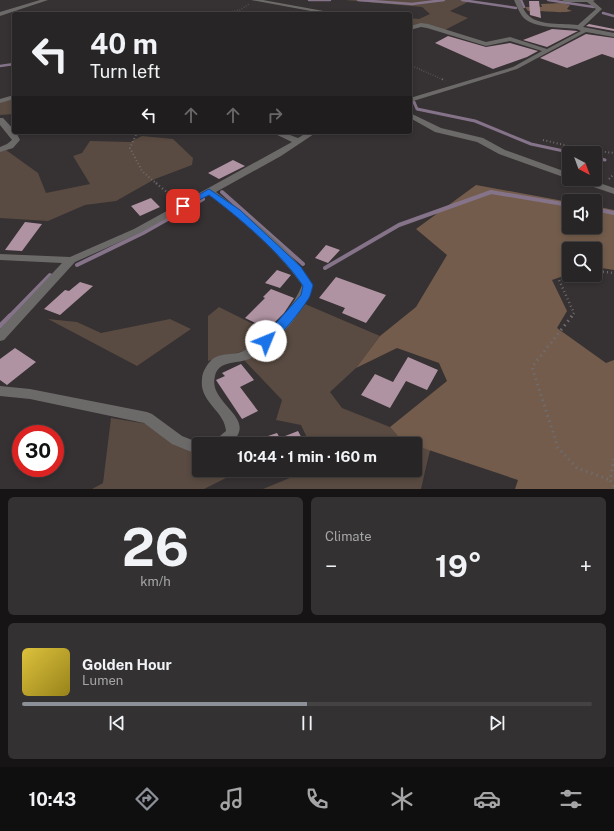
<!DOCTYPE html>
<meta charset="utf-8">
<style>
:root{--surface:#282526;--page:#343132;--text:#f1f3f6;--muted:#a5a5a7;--line:#444243;--accent:#8c9099}
body{margin:0;font-family:"Public Sans",sans-serif;background:var(--page);color:var(--text);height:100vh;display:flex;flex-direction:column;font-size:15px;white-space:nowrap}
*{box-sizing:border-box;margin:0}
p{font-size:13px;color:var(--muted)}
.icon{flex:none;width:22px;height:22px;fill:none;stroke:currentColor;stroke-width:2;stroke-linecap:round;stroke-linejoin:round}
.map{position:relative;height:489px;overflow:hidden}
.side{display:flex;flex-direction:column;gap:8px;padding:8px;background:#161415;flex:1}
.side>*{flex:none}
.top-card{position:absolute;left:12px;top:12px;width:400px;height:122px;border-radius:4px;box-shadow:0 2px 6px #0003,0 0 0 1px var(--line);background:#282526;color:var(--text);overflow:hidden}
.needle{width:26px;rotate:139deg}
.buttons{position:absolute;left:562px;top:146px;display:grid;gap:8px}
.buttons a{display:grid;place-items:center;width:40px;height:40px;border-radius:4px;background:var(--surface);box-shadow:0 2px 6px #0003,0 0 0 1px var(--line);font-size:20px}
.speed{position:absolute;left:12px;top:425px;display:flex;gap:8px;font-size:20px;font-weight:700;text-align:center}
.speed>*{display:grid;place-content:center;width:52px;height:52px;border-radius:50%;background:var(--surface);box-shadow:0 2px 6px #0003,0 0 0 1px var(--line);line-height:1}
.speed .limit{border:6px solid #d22;background:#fff;color:#111}
.pin{position:absolute;display:grid;place-items:center;width:34px;height:34px;color:#fff;margin:-17px;border-radius:8px;box-shadow:0 2px 6px #0006}
.me{position:absolute;width:44px;margin:-22px;rotate:45deg;stroke-linejoin:round;filter:drop-shadow(0 0 3px #0008)}
.turn{display:flex;align-items:center;gap:14px;height:84px;padding:0 12px;font-size:18px}
.turn .icon{width:52px;height:52px;stroke-width:2.5}
.turn b{display:block;font-size:28px;line-height:34px}
.lanes{display:flex;align-items:center;height:38px;padding:0 12px;background:#0003;justify-content:center;gap:20px;direction:ltr}
.lanes .off{opacity:.35}
.big{font-size:30px;font-weight:700;line-height:1.1}
.side .widget{flex:1;display:flex;flex-direction:column;justify-content:center;gap:6px;min-width:0;padding:0 14px;border-radius:6px;background:var(--page)}
.side .dial{align-items:center;gap:0}
.dial b{font-size:52px;line-height:1}
.song{display:flex;align-items:center;gap:12px}
.cover{width:48px;height:48px;border-radius:6px;background:linear-gradient(135deg,hsl(50 70% 55%),hsl(50 70% 35%))}
.played{height:4px;border-radius:2px;background:linear-gradient(90deg,var(--accent) 50%,var(--line) 50%)}
.keys{display:flex;justify-content:space-around;direction:ltr}
.heat{display:flex;justify-content:space-between;align-items:center;font-size:22px;direction:ltr}
.side .tiles{flex:1;display:grid;gap:8px;grid-template-columns:1fr 1fr}
.widget:last-child{grid-column:span 2}
.trip{position:absolute;left:192px;top:437px;width:230px;height:40px;border-radius:4px;background:var(--surface);box-shadow:0 2px 6px #0003,0 0 0 1px var(--line);font-weight:700;line-height:40px;text-align:center}
.tab-bar{display:flex;height:64px;justify-content:space-around;align-items:center;background:#100f0f;color:var(--muted)}
.tab-bar .icon{width:28px;height:28px}
.tab-bar .on{color:var(--accent)}
.tab-bar b{font-size:18px;color:var(--text)}
.map>svg:first-child{display:block}
.green{fill:#594b41}
.forest{fill:#735c4b}
.lines{fill:none;stroke-linecap:round;stroke-linejoin:round}
.stream-far3{stroke:#857389;stroke-width:2.5}
.stream-far2{stroke:#857389;stroke-width:3}
.stream-far1{stroke:#857389;stroke-width:4}
.stream{stroke:#857389;stroke-width:5}
.building{fill:#b093a2}
.path-far3{stroke:#706b6c;stroke-width:1.5;stroke-dasharray:0.5 2;stroke-linecap:butt}
.path-far2{stroke:#706b6c;stroke-width:2;stroke-dasharray:1 2.5;stroke-linecap:butt}
.path-far1{stroke:#706b6c;stroke-width:2.5;stroke-dasharray:1 3;stroke-linecap:butt}
.path{stroke:#706b6c;stroke-width:3;stroke-dasharray:1.5 4;stroke-linecap:butt}
.minor{fill:#6c6a69;fill-rule:evenodd}
.route{fill:#1a73e8;stroke:#114b97}
</style>
<div class="map">
<svg width="614" height="489" viewBox="0 0 614 489">
<rect width="100%" height="100%" fill="#363132"/>
<path class="green" d="M 345,0 L 465,0 L 470,1 L 450,11 L 468,18 L 445,30 L 424,24 L 410,27 L 410,18 L 419,19 L 430,14 L 422,7 Z
M 14,99 L 14,114 L 0,115 L 0,102 Z
M 142,136 L 173,139 L 193,158 L 192,165 L 155,179 L 116,201 L 85,205 L 48,221 L 0,218 L 0,151 L 6,150 L 38,173 L 46,193 L 90,184 L 73,156 L 82,153 L 90,141 L 130,142 Z
M 305,304 L 380,336 L 356,368 L 330,392 L 342,408 L 390,427 L 402,441 L 412,444 L 310,444 L 301,425 L 276,420 L 282,400 L 244,360 L 278,338 Z
M 219,307 L 269,332 L 247,350 L 208,361 L 208,316 Z
M 48,319 L 77,322 L 101,333 L 170,319 L 191,329 L 137,366 Z
M 111,418 L 148,424 L 199,457 L 199,470 L 242,470 L 204,489 L 92,489 L 103,483 Z
M 415,445 L 430,450 L 421,489 L 263,489 L 309,470 L 415,470 Z"/>
<path class="forest" d="M 562,3 L 570,5 L 567,9 L 572,11 C 558,14 543,10 528,11 L 525,7 L 542,7 L 541,4 Z
M 476,185 L 569,202 L 569,227 L 595,227 L 595,206 L 614,210 L 614,270 L 595,267 L 595,249 L 569,249 L 569,274 L 552,280 L 567,311 L 557,328 L 606,363 L 614,360 L 614,489 L 515,489 L 518,480 L 402,441 L 390,427 L 447,381 L 439,363 L 397,348 L 356,368 L 380,336 L 416,307 L 447,255 L 416,229 Z"/>
<g class="lines">
<path class="stream-far3" d="M 309,0 L 330,0
M 358,0 L 412,4 L 444,0
M 462,0 L 516,8
M 521,0 L 524,7
M 548,0 L 594,7
M 603,13 L 614,16
M 0,66 L 14,64"/>
<path class="stream-far2" d="M 414,102 L 417,109 L 475,121 L 531,144 L 573,153
M 595,157 L 605,160"/>
<path class="stream-far1" d="M 222,192 L 303,264
M 595,209 L 614,213
M 77,265 L 143,233 L 203,199
M 325,268 L 399,225 L 491,192 L 569,205
M 9,317 L 50,275"/>
<path class="stream" d="M 0,326 L 10,316"/>
</g>
<path class="building" d="M 529,1 L 539,1 L 541,18 L 530,15 Z
M 589,24 L 614,29 L 614,31 L 586,26 Z
M 552,29 L 578,31 L 547,47 L 523,40 Z
M 586,34 L 614,38 L 614,58 L 602,54 L 567,68 L 540,58 Z
M 448,36 L 486,47 L 510,43 L 538,51 L 527,57 L 493,69 L 435,43 Z
M 233,160 L 245,166 L 219,179 L 208,173 Z
M 151,198 L 160,207 L 140,216 L 131,206 Z
M 25,222 L 42,224 L 22,251 L 5,250 Z
M 326,245 L 340,250 L 328,263 L 315,258 Z
M 277,270 L 291,275 L 280,288 L 265,283 Z
M 336,277 L 386,295 L 366,323 L 342,313 L 345,308 L 319,298 Z
M 80,282 L 93,286 L 60,315 L 44,309 L 65,290 L 69,291 Z
M 271,289 L 294,298 L 284,313 L 268,329 L 245,318 L 265,298 L 263,297 Z
M 15,348 L 36,362 L 7,385 L 0,380 L 0,359 Z
M 408,357 L 438,370 L 427,390 L 406,381 L 390,408 L 361,395 L 375,374 L 393,382 Z
M 241,364 L 254,380 L 240,387 L 258,411 L 242,419 L 216,380 L 225,376 L 222,373 Z
M 298,431 L 305,444 L 267,444 L 271,442 L 268,436 L 277,433 L 280,438 Z"/>
<g class="lines">
<path class="path-far3" d="M 220,14 L 240,10 L 249,4
M 410,44 L 412,43
M 410,65 L 444,80"/>
<path class="path-far2" d="M 442,79 L 445,81
M 136,135 L 130,148 L 142,171 L 157,184
M 543,140 L 581,149 L 614,153
M 609,179 L 614,174"/>
<path class="path-far1" d="M 156,183 L 176,200
M 595,271 L 614,273
M 571,317 L 574,313 L 559,280 L 578,275"/>
<path class="path" d="M 572,316 L 532,367 L 558,448 L 577,468 L 610,480
M 614,459 L 610,480 L 614,487"/>
<path class="minor" d="M 40,0 L 48,0 L 0,16 L 0,12 Z
M 251,0 L 263,0 L 340,14 L 327,14 Z
M 514,0 L 520,0 C 522,5 524,12 529,16 C 540,26 563,23 578,25 L 596,9 L 587,2 L 565,2 L 562,0 L 595,0 L 593,1 L 602,9 L 583,27 L 614,33 L 614,37 L 586,32 L 517,69 L 410,102 L 410,98 L 513,67 L 542,51 L 510,41 L 486,46 L 427,28 L 421,27 L 410,30 L 410,26 L 421,23 L 428,24 L 486,42 L 510,37 L 547,49 L 581,31 L 577,29 C 562,27 538,29 525,19 C 520,15 517,6 514,0 Z
M 14,95 L 14,99 L 0,103 L 0,99 Z
M 410,113 L 441,128 L 483,138 L 505,150 L 569,173 L 569,179 L 499,154 L 477,142 L 435,132 L 410,118 Z
M 0,118 L 3,118 L 16,132 L 20,140 L 13,148 L 0,152 L 0,147 L 7,144 L 12,140 L 0,125 Z
M 271,132 L 282,132 L 298,138 L 308,132 L 317,132 L 281,156 L 216,192 C 251,218 290,247 313,285 C 303,313 278,344 251,358 C 238,365 219,359 215,376 C 207,404 261,418 230,444 L 213,444 L 215,440 L 226,431 C 225,411 199,402 202,379 C 202,372 208,362 214,358 C 222,353 232,355 241,352 C 263,344 294,307 302,285 C 277,250 244,222 209,195 L 140,233 L 75,262 L 4,340 L 0,341 L 0,329 L 62,263 L 0,260 L 0,254 L 70,257 L 134,229 L 292,142 Z
M 575,179 L 588,179 L 614,188 L 614,194 L 576,181 Z
M 0,386 L 30,389 L 147,412 L 152,414 L 182,436 L 202,444 L 199,444 L 199,455 L 172,444 L 144,423 L 30,399 L 0,396 Z"/>
</g>
<path class="route" d="M 209,189 L 240,210 L 301,267 L 313,285 C 312,289 311,294 309,298 C 302,309 278,341 266,345 L 260,341 L 301,295 L 303,286 C 282,254 240,218 209,195 L 186,207 L 180,207 L 179,206 Z"/>
</svg>
<div class="buttons">
<a><svg class="needle" viewBox="-14 -14 28 28"><path d="M0-13l5 13h-10z" fill="#e53935"/><path d="M0 13l5-13h-10z" fill="#a5a5a7"/></svg></a>
<a><svg class="icon" aria-label="sound" viewBox="0 0 24 24"><path d="M4 9h4l5-4v14l-5-4H4zM17 9q2 3 0 6"/></svg></a>
<a><svg class="icon" aria-label="search" viewBox="0 0 24 24"><circle cx="10" cy="10" r="6"/><path d="M15 15l6 6"/></svg></a>
</div>
<div class="speed"><div class="limit">30</div></div>
<div class="pin" style="left:183px;top:206px;background:#d93025"><svg class="icon" aria-label="arrive" viewBox="0 0 24 24"><path d="M6 21V4h12l-3 4 3 4H6"/></svg></div>
<svg class="me" style="left:266px;top:341px" viewBox="-20 -20 40 40"><circle r="19" fill="#fff"/><path d="M0-13L10 11 0 6-10 11z" fill="#1a73e8"/></svg>
<div class="trip">10:44 · 1 min · 160 m</div>
<div class="top-card">
<div class="turn"><svg class="icon" aria-label="left" viewBox="0 0 24 24"><path d="M17 20v-9H6M10 6l-5 5 5 5"/></svg><div><b>40 m</b>Turn left</div></div>
<div class="lanes"><svg class="icon" aria-label="left" viewBox="0 0 24 24"><path d="M17 20v-9H6M10 6l-5 5 5 5"/></svg><svg class="icon off" aria-label="ahead" viewBox="0 0 24 24"><path d="M12 20V5M6 11l6-6 6 6"/></svg><svg class="icon off" aria-label="ahead" viewBox="0 0 24 24"><path d="M12 20V5M6 11l6-6 6 6"/></svg><svg class="icon off" aria-label="right" viewBox="0 0 24 24"><path d="M7 20v-9h11M14 6l5 5-5 5"/></svg></div>
</div>
</div>
<section class="side">
<div class="tiles">
<div class="widget dial"><b>26</b><p>km/h</p></div>
<div class="widget"><p>Climate</p>
<div class="heat"><a>−</a><b class="big">19°</b><a>+</a></div>
</div>
<div class="widget">
<div class="song"><i class="cover"></i><div><b>Golden Hour</b><p>Lumen</p></div></div>
<div class="played"></div>
<div class="keys"><svg class="icon" aria-label="previous" viewBox="0 0 24 24"><path d="M18 5L8 12l10 7zM5 5v14"/></svg><svg class="icon" aria-label="pause" viewBox="0 0 24 24"><path d="M8 5v14M16 5v14"/></svg><svg class="icon" aria-label="next" viewBox="0 0 24 24"><path d="M6 5l10 7-10 7zM19 5v14"/></svg></div>
</div>
</div>
</section>
<nav class="tab-bar">
<b>10:43</b>
<svg class="icon on" aria-label="directions" viewBox="0 0 24 24"><path d="M12 3l9 9-9 9-9-9zM9 14v-3h6M13 9l2 2-2 2"/></svg>
<svg class="icon" aria-label="music" viewBox="0 0 24 24"><path d="M9 18V5l10-2v13"/><circle cx="6" cy="18" r="3"/><circle cx="16" cy="16" r="3"/></svg>
<svg class="icon" aria-label="phone" viewBox="0 0 24 24"><path d="M5 4h4l2 5-3 2q2 4 5 5l2-3 5 2v4C11 20 4 13 5 4z"/></svg>
<svg class="icon" aria-label="climate" viewBox="0 0 24 24"><path d="M12 3v18M4 7l16 10M4 17L20 7"/></svg>
<svg class="icon" aria-label="car" viewBox="0 0 24 24"><path d="M5 17H2v-5l4-1 3-4h7l3 4 3 1v5h-3M9 17h6M6 11h13"/><circle cx="7" cy="17" r="2"/><circle cx="17" cy="17" r="2"/></svg>
<svg class="icon" aria-label="filters" viewBox="0 0 24 24"><path d="M4 7h16M4 17h16"/><circle cx="9" cy="7" r="2"/><circle cx="15" cy="17" r="2"/></svg>
</nav>
